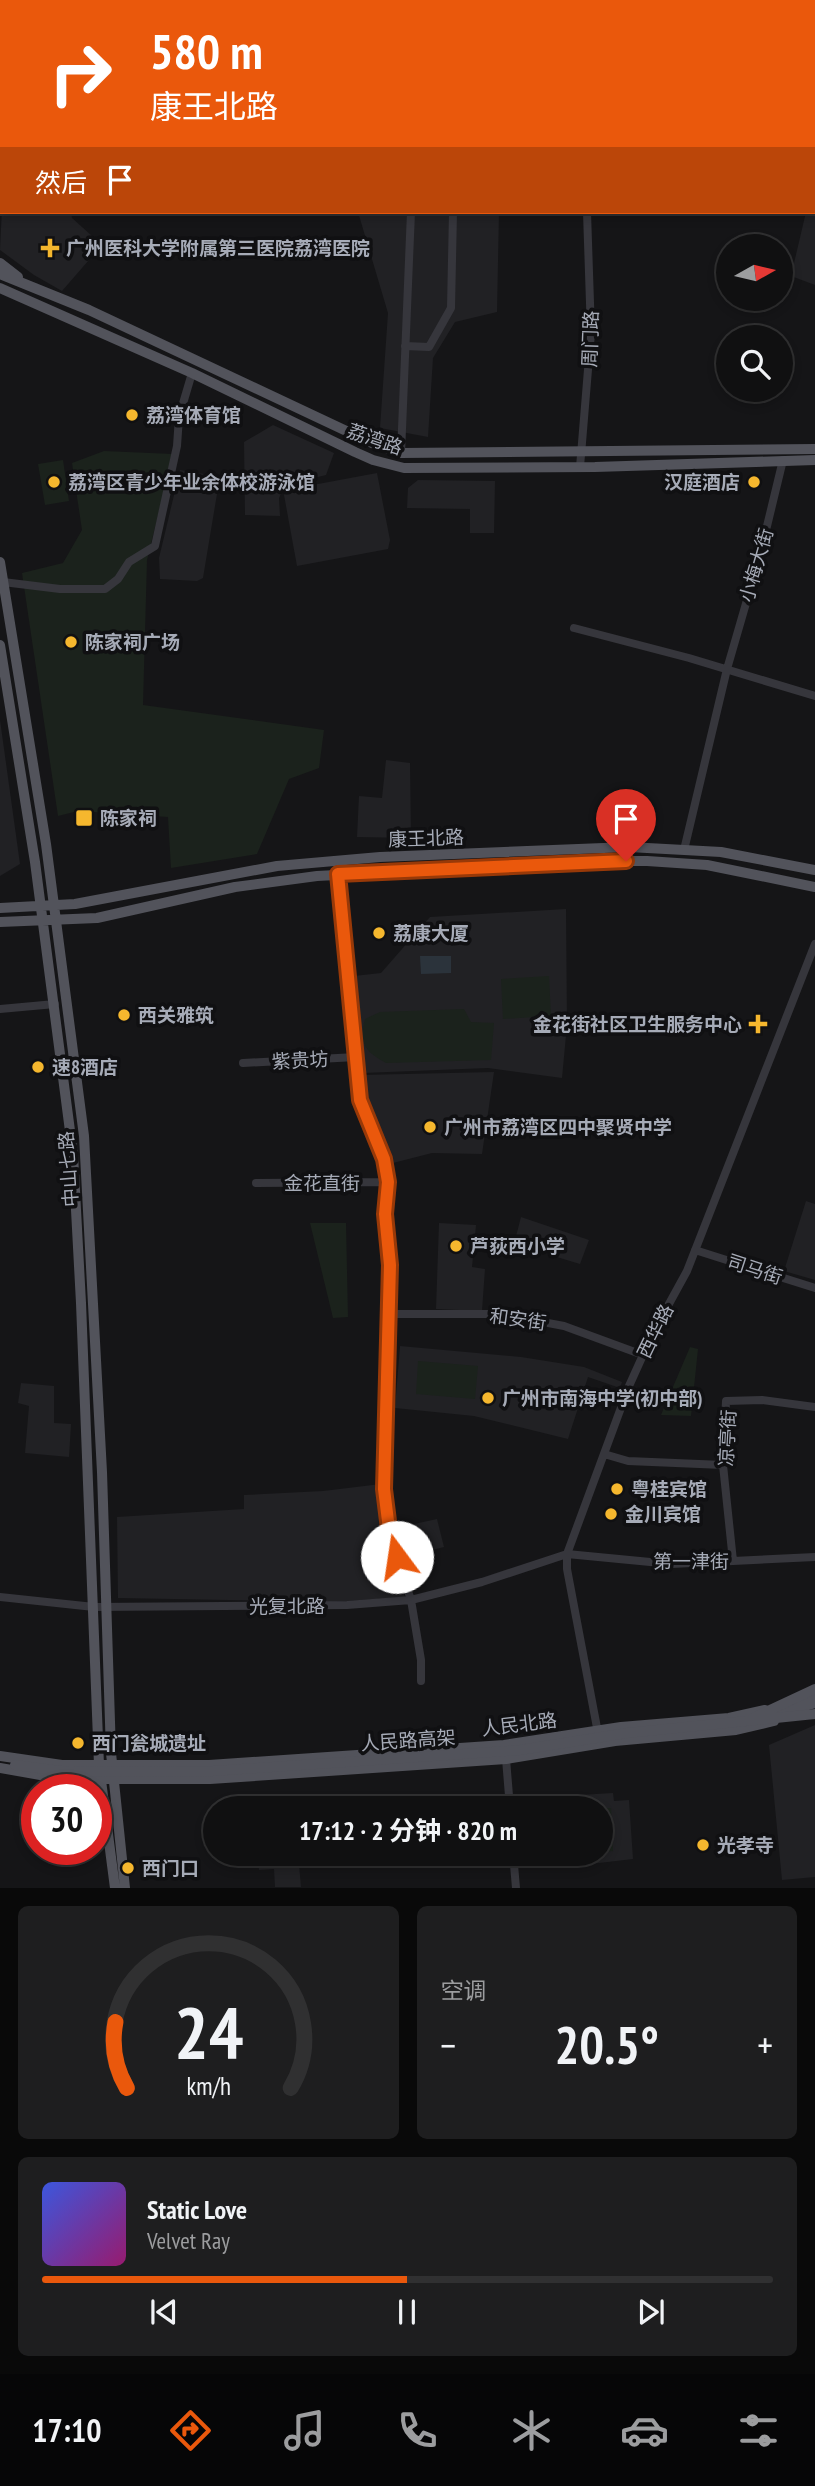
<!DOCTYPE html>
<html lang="zh">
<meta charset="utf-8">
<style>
:root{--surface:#101011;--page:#1e1e1f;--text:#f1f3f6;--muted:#9c9d9f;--line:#303031;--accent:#ea580c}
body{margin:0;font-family:"PT Sans Narrow","Noto Sans SC",sans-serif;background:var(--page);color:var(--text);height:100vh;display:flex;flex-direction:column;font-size:26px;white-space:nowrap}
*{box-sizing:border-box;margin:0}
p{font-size:23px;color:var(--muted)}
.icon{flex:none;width:38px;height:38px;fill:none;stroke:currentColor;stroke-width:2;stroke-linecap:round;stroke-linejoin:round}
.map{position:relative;height:1888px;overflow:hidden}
.details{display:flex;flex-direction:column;gap:18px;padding:18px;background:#090909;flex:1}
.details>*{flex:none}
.top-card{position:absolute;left:0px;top:0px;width:816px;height:214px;box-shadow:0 4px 10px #0003,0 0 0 2px var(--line);background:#ea580c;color:#fff;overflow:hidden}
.needle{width:46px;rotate:82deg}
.buttons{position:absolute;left:716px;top:234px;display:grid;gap:14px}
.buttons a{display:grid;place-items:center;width:77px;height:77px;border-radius:50%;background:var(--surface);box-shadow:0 4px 10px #0003,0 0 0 2px var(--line);font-size:35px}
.speed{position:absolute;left:21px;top:1774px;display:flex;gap:14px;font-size:35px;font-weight:700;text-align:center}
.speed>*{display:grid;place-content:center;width:91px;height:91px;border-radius:50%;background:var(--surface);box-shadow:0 4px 10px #0003,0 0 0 2px var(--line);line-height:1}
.speed .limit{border:10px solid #d22;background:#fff;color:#111}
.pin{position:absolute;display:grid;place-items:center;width:60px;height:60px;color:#fff;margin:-72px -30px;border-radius:50% 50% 50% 0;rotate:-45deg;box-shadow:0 0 7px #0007}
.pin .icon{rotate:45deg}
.me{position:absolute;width:77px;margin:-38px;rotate:346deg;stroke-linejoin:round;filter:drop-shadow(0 0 5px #0008)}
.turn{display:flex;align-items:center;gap:24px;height:147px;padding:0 35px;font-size:32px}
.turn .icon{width:91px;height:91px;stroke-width:2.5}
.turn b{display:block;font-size:49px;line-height:60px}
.then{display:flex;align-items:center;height:66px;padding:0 35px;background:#0003;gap:14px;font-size:26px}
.big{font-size:52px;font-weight:700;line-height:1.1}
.details .widget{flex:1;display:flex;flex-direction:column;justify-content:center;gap:10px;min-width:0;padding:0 24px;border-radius:10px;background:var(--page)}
.details .dial{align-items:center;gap:0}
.dial svg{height:182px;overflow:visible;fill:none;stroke:var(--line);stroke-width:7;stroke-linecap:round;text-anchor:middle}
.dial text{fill:var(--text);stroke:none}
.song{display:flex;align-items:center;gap:21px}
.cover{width:84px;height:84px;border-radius:10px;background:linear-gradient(135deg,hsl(230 70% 55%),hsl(320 70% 35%))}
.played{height:7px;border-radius:4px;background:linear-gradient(90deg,var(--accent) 50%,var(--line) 50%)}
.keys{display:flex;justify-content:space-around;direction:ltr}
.heat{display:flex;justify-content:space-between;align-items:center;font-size:38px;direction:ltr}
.details .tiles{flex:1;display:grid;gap:18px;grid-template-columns:1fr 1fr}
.widget:last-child{grid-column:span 2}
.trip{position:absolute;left:203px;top:1796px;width:410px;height:70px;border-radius:35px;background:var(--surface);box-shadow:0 4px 10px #0003,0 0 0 2px var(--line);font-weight:700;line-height:70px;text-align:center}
.menu{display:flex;height:112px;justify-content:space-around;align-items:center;background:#060607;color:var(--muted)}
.menu .icon{width:49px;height:49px}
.menu .selected{color:var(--accent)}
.menu b{font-size:32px;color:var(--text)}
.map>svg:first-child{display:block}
.built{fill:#212124}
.green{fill:#1b221c}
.water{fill:#2b333b}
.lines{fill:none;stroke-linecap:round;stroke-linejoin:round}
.minor{stroke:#36363c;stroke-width:8}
.major{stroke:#52535b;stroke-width:10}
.major-bridge{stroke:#52535b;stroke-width:10}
.route-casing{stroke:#983908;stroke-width:18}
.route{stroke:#ea580c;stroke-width:12}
.poi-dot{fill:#f5b72e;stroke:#101012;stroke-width:2.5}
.labels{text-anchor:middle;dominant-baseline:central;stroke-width:7;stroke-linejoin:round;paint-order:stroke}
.poi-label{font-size:19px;font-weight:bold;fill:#a6abb7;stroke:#101012;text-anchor:start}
.street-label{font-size:19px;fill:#a6abb7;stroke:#101012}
</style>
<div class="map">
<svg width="815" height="1888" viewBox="0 0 815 1888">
<rect width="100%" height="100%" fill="#151517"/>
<path class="built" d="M 814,197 L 815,197 L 815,285 L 791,276 L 806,212 L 814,212 Z
M 2,207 L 2,212 L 71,212 L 72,218 L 102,245 L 62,291 L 34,275 L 0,250 Z
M 358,212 L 499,212 L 497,312 L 455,322 L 433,358 L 428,437 L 380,428 L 388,313 Z
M 273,425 L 334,453 L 326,475 L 285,485 L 279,498 L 280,516 L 245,515 L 244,442 Z
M 180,470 L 216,476 L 217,494 L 203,578 L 197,581 L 160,579 L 159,558 Z
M 377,473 L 390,540 L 388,549 L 297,566 L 284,495 L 286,490 Z
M 418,480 L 495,481 L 494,533 L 470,533 L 470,509 L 407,508 L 408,488 Z
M 0,720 L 20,864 L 0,876 Z
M 386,760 L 410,763 L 411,838 L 357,837 L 359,796 L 382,798 Z
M 566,909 L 567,1025 L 562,1078 L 488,1068 L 363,1073 L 354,976 L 381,973 L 430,917 Z
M 494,1072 L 482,1154 L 432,1153 L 389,1164 L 365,1101 L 361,1075 Z
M 806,1201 L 815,1204 L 815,1280 L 784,1271 Z
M 521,1217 L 589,1240 L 580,1264 L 514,1244 Z
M 439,1223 L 476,1225 L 472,1267 L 485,1269 L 482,1311 L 436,1309 Z
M 400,1346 L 521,1357 L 584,1367 L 622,1382 L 620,1388 L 588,1377 L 568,1439 L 474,1416 L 395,1408 Z
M 21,1383 L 54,1386 L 54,1423 L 71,1424 L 69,1457 L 25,1453 L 29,1406 L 18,1403 Z
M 381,1484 L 387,1540 L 405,1597 L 332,1602 L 118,1598 L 117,1517 L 244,1509 L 244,1495 L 323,1491 Z
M 437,1519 L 444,1547 L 404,1557 L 396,1528 Z
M 815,1725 L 815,1877 L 782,1880 L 769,1745 Z
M 613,1793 L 614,1801 L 629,1800 L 633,1859 L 565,1867 L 564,1853 L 600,1853 L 600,1808 L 564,1808 L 563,1796 Z
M 257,1853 L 298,1853 L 301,1887 L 275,1887 L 274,1869 L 259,1870 Z"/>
<path class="green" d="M 104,451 L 173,454 L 147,560 L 143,705 L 324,730 L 319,768 L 289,779 L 257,854 L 171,868 L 168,817 L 78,811 L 58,816 L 22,573 L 63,563 L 82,530 L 72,463 Z
M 63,460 L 69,501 L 45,505 L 38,464 Z
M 549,976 L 551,1016 L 503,1019 L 501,979 Z
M 464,1009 L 471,1022 L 494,1023 L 491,1060 L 386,1063 C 364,1051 359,1043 365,1019 L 380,1012 Z
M 310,1223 L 346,1223 L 348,1317 L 333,1318 Z
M 690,1347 L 698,1349 L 691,1416 L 661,1415 Z
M 418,1361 L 478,1366 L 475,1399 L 416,1394 Z
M 600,1808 L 611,1808 L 613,1851 L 600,1852 Z"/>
<path class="water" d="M 420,956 L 451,956 L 451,973 L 421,974 Z"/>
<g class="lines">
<path class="minor" d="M 352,0 L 352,2
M 580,2 L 580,0
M 405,346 L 429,347 L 451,308 L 453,212
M 401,453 L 411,212
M 580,467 L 591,333 L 587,212
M 3,582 L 60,589 L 105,589 L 118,579 L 129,562 L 155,546 L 177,446 L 179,417 L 192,373
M 574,628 L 689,658 L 815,696
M 684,850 L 727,669 L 760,555 L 783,460
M 338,874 L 361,1100 L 387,1168 L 388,1182 L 385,1214 L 390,1265 L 384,1489 L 390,1537 L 411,1600 L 421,1660 L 421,1681
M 0,1009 L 55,1004
M 243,1063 L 356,1057
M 256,1183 L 388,1182
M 695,1250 L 815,1288
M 388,1314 L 500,1314 L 564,1326 L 643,1355
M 604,1454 L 628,1461 L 723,1465
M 733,1561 L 723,1465 L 726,1401 L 762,1400 L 815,1407
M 0,1597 L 94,1607 L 347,1605 L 411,1600 L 482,1582 L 567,1554 L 671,1564 L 815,1557
M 598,1733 L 567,1569 L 567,1554 L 629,1386 L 653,1333 L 687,1271 L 815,944
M 506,1759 L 510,1808
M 513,1853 L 516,1888"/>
<path class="major" d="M 0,263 L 18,277
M 0,274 L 89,310 L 374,444 L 401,453 L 815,449
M 0,288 L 192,373 L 355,452 L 373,460 L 404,468 L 595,467 L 815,460
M 0,562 L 46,844 L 84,1136 L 102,1472 L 111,1753 L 125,1888
M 0,645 L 35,862 L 73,1154 L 81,1303 L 99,1765 L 115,1888
M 0,908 L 75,904 L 277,866 L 380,857 L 629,847 L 721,852 L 815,870
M 0,922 L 97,918 L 235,887 L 317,876 L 603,861 L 647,861 L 707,865 L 815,887
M 797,1701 L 815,1695
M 774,1715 L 815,1703
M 0,1756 L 62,1765 L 209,1765 L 504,1745 L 621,1727 L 729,1718 L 765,1710
M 0,1768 L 63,1779 L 210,1779 L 506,1759 L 615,1741 L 736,1730 L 774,1721"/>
<path class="major-bridge" d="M 753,1718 L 815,1689
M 15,1765 L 69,1772 L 213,1771 L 520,1750 L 627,1733 L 815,1714"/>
</g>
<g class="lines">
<defs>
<path id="route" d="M 397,1557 L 390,1537 L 384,1489 L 390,1265 L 385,1214 L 388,1182 L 384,1159 L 360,1100 L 338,874 L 626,861"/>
</defs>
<use href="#route" class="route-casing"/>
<use href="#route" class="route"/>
</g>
<g class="poi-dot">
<path d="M46.5 237.5h7v7h7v7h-7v7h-7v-7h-7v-7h7z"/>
<circle cx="132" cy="415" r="7"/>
<circle cx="54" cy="482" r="7"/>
<circle cx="754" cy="482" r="7"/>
<circle cx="71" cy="642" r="7"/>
<rect x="75" y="809" width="18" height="18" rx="3.5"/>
<circle cx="379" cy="933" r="7"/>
<circle cx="124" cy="1015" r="7"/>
<path d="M754.5 1013.5h7v7h7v7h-7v7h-7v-7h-7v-7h7z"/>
<circle cx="38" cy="1067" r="7"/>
<circle cx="430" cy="1127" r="7"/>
<circle cx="456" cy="1246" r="7"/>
<circle cx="488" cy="1398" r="7"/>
<circle cx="617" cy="1489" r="7"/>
<circle cx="611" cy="1514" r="7"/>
<circle cx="78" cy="1743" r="7"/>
<circle cx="703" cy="1845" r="7"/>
<circle cx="128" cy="1868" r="7"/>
</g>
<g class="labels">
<g class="poi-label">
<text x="66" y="248">广州医科大学附属第三医院荔湾医院</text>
<text x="146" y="415">荔湾体育馆</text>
<text x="68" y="482">荔湾区青少年业余体校游泳馆</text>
<text x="740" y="482" text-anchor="end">汉庭酒店</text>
<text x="85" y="642">陈家祠广场</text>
<text x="100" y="818">陈家祠</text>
<text x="393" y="933">荔康大厦</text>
<text x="138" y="1015">西关雅筑</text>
<text x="742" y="1024" text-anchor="end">金花街社区卫生服务中心</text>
<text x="52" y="1067">速8酒店</text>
<text x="444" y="1127">广州市荔湾区四中聚贤中学</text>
<text x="470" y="1246">芦荻西小学</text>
<text x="502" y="1398">广州市南海中学(初中部)</text>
<text x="631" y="1489">粤桂宾馆</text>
<text x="625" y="1514">金川宾馆</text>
<text x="92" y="1743">西门瓮城遗址</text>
<text x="717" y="1845">光孝寺</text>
<text x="142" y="1868">西门口</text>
</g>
<g class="street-label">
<text transform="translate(590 339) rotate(-88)">周门路</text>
<text transform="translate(375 439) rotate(19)">荔湾路</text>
<text transform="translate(756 565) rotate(-74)">小梅大街</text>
<text transform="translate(426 838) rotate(-2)">康王北路</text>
<text transform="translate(300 1060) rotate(-3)">紫贵坊</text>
<text transform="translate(68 1169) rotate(-94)">中山七路</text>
<text x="322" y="1183">金花直街</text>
<text transform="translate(755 1269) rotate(18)">司马街</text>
<text transform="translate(518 1319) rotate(8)">和安街</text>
<text transform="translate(655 1331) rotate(-64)">西华路</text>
<text transform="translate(727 1438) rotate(-87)">凉亭街</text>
<text x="691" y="1561">第一津街</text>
<text x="287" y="1606">光复北路</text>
<text transform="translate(519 1724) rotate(-7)">人民北路</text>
<text transform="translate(408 1740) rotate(-4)">人民路高架</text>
</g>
</g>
</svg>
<div class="buttons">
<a><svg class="needle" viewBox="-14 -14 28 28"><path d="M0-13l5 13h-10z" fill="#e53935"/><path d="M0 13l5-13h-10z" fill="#9c9d9f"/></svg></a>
<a><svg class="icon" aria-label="search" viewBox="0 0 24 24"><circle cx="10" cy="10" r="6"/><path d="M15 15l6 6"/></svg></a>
</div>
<div class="speed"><div class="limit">30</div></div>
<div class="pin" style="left:626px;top:861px;background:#d93025"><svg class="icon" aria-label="arrive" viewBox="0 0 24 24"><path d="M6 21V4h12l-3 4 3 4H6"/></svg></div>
<svg class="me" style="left:397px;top:1557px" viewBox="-20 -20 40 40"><circle r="19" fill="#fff"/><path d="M0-13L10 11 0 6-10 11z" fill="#ea580c"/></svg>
<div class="trip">17:12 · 2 分钟 · 820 m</div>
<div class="top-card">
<div class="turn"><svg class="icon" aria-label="right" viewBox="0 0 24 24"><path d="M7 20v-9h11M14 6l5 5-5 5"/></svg><div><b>580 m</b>康王北路</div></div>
<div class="then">然后<svg class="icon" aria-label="arrive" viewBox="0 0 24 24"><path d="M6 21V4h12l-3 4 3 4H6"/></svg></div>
</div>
</div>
<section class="details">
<div class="tiles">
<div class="widget dial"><svg viewBox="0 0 100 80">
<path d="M14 69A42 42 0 1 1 86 69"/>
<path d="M14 69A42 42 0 0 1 9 40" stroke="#ea580c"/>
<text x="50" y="56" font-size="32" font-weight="700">24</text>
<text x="50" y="72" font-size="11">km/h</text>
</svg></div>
<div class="widget"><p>空调</p>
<div class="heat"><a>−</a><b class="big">20.5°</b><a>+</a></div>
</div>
<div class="widget">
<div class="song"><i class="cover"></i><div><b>Static Love</b><p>Velvet Ray</p></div></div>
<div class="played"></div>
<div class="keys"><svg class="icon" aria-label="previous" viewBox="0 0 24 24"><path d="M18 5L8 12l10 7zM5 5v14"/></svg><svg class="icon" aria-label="pause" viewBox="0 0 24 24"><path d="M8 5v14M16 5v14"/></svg><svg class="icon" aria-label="next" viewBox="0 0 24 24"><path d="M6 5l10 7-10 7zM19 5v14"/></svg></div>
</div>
</div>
</section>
<nav class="menu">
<b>17:10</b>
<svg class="icon selected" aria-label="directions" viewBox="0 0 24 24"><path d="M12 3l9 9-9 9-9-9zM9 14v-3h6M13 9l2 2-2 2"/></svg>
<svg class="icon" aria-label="music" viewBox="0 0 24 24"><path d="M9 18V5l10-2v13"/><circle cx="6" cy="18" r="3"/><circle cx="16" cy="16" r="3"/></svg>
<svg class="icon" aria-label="phone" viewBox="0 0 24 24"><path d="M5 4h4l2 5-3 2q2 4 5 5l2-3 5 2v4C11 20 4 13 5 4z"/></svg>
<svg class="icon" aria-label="climate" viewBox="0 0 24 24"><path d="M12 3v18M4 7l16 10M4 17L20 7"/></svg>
<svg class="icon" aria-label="car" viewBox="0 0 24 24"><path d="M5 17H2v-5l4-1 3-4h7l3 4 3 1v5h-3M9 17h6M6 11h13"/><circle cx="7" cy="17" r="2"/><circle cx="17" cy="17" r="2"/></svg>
<svg class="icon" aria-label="filters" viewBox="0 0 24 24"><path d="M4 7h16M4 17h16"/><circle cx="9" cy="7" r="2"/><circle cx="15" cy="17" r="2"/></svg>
</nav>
